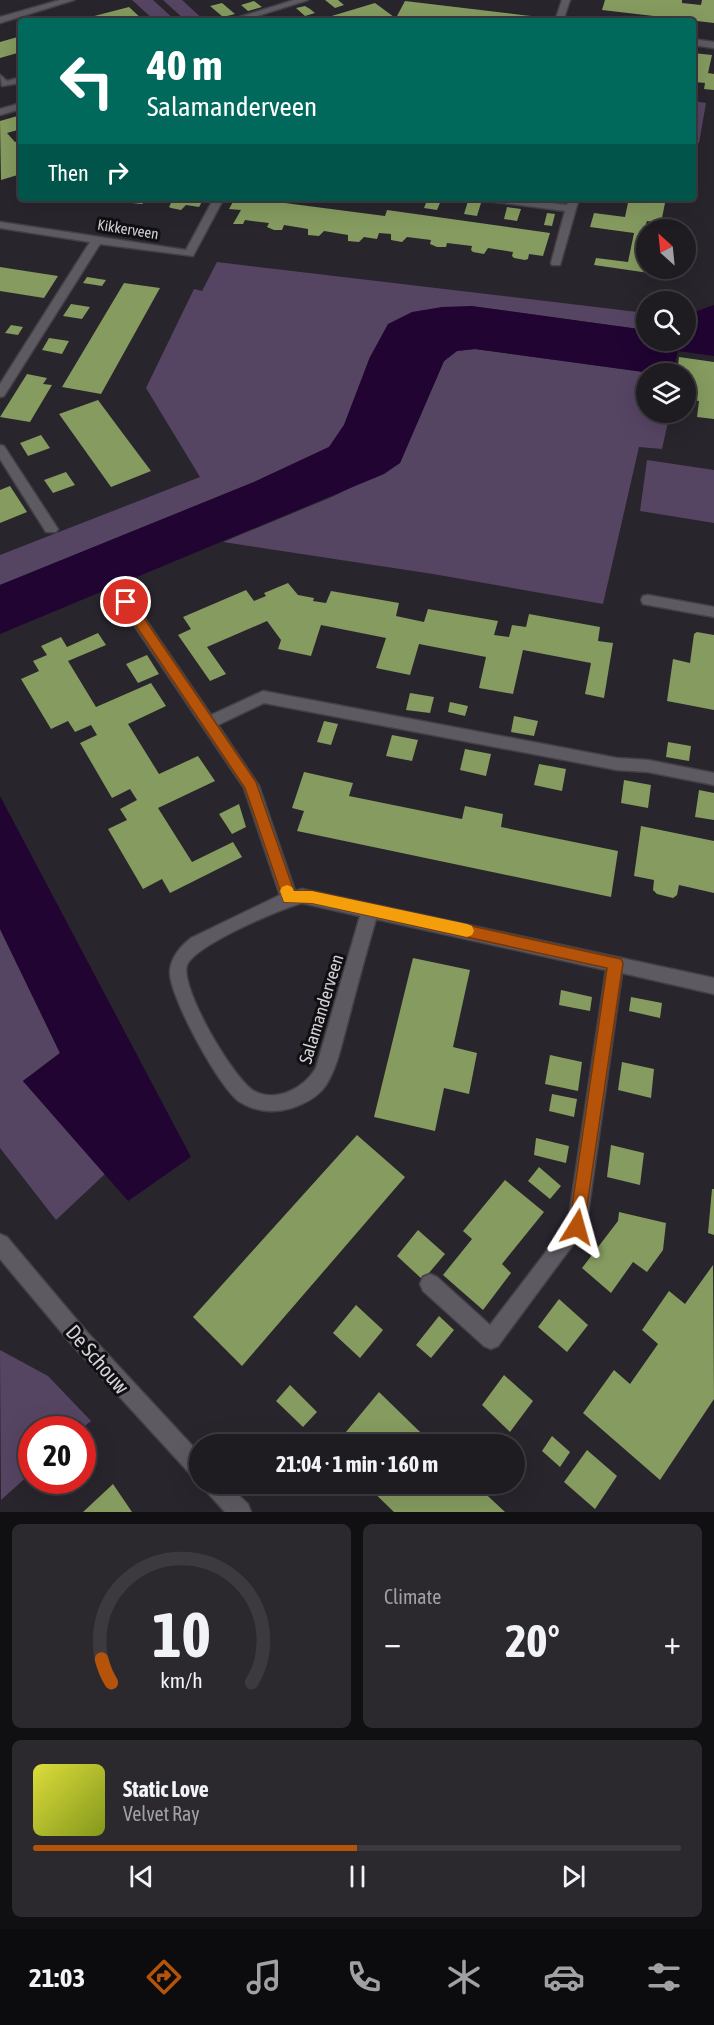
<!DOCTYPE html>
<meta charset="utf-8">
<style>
:root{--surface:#1e1c21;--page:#2b292e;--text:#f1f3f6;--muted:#a1a1a5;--line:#3c3a3f;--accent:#b45309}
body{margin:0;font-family:"Asap Condensed",sans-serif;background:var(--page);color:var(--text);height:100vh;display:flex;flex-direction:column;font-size:22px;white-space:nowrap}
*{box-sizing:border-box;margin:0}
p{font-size:20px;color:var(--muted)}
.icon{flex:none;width:33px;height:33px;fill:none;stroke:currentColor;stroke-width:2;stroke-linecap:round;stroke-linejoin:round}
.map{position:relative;height:1512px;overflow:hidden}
.panel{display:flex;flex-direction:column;gap:12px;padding:12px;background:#100f12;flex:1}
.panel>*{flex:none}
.guide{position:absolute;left:18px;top:18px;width:678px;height:183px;border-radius:6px;box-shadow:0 6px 24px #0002,0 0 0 2px var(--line);background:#00695c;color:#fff;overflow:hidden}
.needle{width:39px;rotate:333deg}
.buttons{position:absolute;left:636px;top:219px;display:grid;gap:12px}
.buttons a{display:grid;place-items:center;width:60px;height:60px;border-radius:50%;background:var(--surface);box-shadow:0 6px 24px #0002,0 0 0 2px var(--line);font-size:30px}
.speed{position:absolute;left:18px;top:1416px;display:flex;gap:12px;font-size:30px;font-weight:700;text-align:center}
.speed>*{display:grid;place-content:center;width:78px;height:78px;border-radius:50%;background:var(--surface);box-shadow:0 6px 24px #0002,0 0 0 2px var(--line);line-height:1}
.speed .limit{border:9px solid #d22;background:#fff;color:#111}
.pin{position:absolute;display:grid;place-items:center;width:51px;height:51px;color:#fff;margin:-26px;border:3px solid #fff;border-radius:50%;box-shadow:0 2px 6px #0007}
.me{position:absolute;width:66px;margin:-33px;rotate:8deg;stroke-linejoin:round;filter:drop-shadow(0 0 4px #0008)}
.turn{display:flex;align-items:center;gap:21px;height:126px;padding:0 30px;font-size:27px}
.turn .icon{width:78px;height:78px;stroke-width:2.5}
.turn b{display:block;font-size:42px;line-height:51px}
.then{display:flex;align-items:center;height:57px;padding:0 30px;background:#0003;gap:12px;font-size:22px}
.big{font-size:45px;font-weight:700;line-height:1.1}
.panel .card{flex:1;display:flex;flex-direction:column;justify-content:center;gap:9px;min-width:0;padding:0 21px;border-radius:9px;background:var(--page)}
.panel .dial{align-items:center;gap:0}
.dial svg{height:156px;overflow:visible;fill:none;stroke:var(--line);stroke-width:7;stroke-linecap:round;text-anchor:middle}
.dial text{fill:var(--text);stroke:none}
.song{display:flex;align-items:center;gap:18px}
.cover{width:72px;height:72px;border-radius:9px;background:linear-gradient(135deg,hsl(60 70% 55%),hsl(70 70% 35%))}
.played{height:6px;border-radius:3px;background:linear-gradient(90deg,var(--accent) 50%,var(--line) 50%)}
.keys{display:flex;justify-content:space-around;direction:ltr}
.heat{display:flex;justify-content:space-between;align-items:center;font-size:33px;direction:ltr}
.panel .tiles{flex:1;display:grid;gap:12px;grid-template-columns:1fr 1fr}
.card:last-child{grid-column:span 2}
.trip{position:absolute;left:189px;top:1434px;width:336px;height:60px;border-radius:30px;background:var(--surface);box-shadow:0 6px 24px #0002,0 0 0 2px var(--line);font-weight:700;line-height:60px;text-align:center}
.tabs{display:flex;height:96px;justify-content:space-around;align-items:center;background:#0c0b0d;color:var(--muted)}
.tabs .icon{width:42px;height:42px}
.tabs .active{color:var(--accent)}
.tabs b{font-size:27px;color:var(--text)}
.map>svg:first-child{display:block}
.green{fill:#564463}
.water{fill:#210432}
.building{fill:#859b5f}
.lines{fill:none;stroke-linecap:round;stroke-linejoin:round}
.minor-casing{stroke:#444146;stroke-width:3}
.minor{fill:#5e5a62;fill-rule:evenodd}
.route{fill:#b45309;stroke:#753606;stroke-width:1.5}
.slow{fill:#f59e0b}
.labels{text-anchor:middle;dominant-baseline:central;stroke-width:6;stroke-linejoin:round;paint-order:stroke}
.far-street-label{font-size:15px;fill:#d4d1d6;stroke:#100f12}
.street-label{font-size:18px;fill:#d4d1d6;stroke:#100f12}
.near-street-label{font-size:21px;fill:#d4d1d6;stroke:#100f12}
</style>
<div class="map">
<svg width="714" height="1512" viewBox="0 0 714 1512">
<rect width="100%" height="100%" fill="#28252c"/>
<path class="green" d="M 132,0 L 153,0 L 176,21 L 155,21 Z
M 163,0 L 182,0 L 205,21 L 186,21 Z
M 693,101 L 706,103 L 699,143 L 693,142 Z
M 217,262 L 646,313 L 646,330 L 471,306 L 370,357 L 344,425 L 329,447 L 254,482 L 0,585 L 0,555 L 200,477 L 146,388 L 194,289 L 202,291 Z
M 475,349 L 651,373 L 646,374 L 646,412 L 670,413 L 662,449 L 639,447 L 603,604 L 433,574 L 223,542 L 334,496 L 400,463 L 444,361 L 457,351 Z
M 647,460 L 714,470 L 714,523 L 640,511 Z
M 0,929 L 60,1053 L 23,1081 L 105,1174 L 56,1220 L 0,1148 Z
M 0,1350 L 48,1376 L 91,1421 L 81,1429 L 32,1430 L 31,1473 L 1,1500 Z"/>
<path class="water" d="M 714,305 L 714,356 L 678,351 L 673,373 L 651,373 L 475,349 L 457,351 L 444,361 L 400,463 L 384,474 L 0,634 L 0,585 L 254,482 L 329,447 L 344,425 L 370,357 L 388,324 L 412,312 L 442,307 L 471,306 L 646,330 L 646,340 L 686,340 L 686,315 Z
M 0,796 L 191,1157 L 128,1201 L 23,1081 L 60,1053 L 0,929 Z"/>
<path class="building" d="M 325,0 L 338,0 L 344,5 L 335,8 Z
M 605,0 L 682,0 L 682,3 L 701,5 L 702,0 L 714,0 L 714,23 L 602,10 Z
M 254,1 L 262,7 L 248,11 L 241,5 Z
M 405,1 L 522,15 L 540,17 L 538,21 L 407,21 L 408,18 L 397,16 Z
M 222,3 L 235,14 L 223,17 L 210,6 Z
M 375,3 L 394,17 L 384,20 L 386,21 L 315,21 Z
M 305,6 L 310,9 L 315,13 L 305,16 L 296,8 Z
M 129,7 L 142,19 L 79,21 L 79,20 Z
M 21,36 L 21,52 L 0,58 L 0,42 Z
M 693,53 L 712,55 L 708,73 L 714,74 L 714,90 L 704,89 L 705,83 L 695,82 Z
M 21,115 L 21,129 L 7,133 L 15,142 L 21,140 L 21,174 L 1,180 L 0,121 Z
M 133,198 L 204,198 L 199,207 L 186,205 L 181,210 L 171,208 L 169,207 L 171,203 L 160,201 L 148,199 L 142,204 L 132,203 Z
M 247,198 L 385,216 L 387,210 L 550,233 L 543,256 L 529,254 L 528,259 L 525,260 L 514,258 L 512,256 L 513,252 L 488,248 L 484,254 L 473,252 L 471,250 L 472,246 L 447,243 L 446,247 L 437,247 L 430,244 L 431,240 L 407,237 L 402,242 L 391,240 L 391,234 L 379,233 L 377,239 L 364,237 L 359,242 L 348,241 L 348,235 L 324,231 L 319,236 L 308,235 L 308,229 L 284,225 L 282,230 L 274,230 L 267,227 L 269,223 L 245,220 L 243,224 L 233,224 L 241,210 L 229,209 L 234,200 L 245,202 Z
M 428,198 L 442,198 L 437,210 L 424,208 Z
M 629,198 L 666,198 L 661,223 L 647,221 L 645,227 L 653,228 L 646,230 L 646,268 L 650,268 L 649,273 L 594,265 L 596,258 L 628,262 L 634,233 L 590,227 L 594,213 L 625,217 Z
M 468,201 L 481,203 L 477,216 L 464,214 Z
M 507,207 L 521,209 L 517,221 L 504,219 Z
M 547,213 L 555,214 L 552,226 L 544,225 Z
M 0,267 L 32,272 L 58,276 L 44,298 L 0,291 Z
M 87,277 L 106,280 L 102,286 L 83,283 Z
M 124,283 L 160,288 L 101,394 L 62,387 Z
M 71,304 L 90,307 L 82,319 L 63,316 Z
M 11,325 L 23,327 L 18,335 L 5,333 Z
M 49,338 L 69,341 L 62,354 L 42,350 Z
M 679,357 L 714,362 L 714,419 L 697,417 L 699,401 L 686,399 L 686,374 L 677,374 Z
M 27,374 L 47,378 L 43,384 L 52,385 L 30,422 L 0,417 Z
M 98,400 L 124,435 L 151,471 L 111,487 L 59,414 Z
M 41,435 L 50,448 L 28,456 L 20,443 Z
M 66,472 L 75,485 L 53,493 L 44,480 Z
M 10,486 L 27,512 L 0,523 L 0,490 Z
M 288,583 L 298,595 L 314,598 L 313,601 L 326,603 L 331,591 L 399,603 L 396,616 L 424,622 L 428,609 L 498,621 L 494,635 L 509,637 L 512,625 L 526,627 L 529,614 L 600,627 L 598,641 L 613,643 L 604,698 L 585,694 L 591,663 L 523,650 L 513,694 L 479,688 L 486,657 L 419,644 L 410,675 L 376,668 L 386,638 L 321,625 L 311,656 L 278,649 L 281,640 L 267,621 L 207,647 L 226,674 L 210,681 L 178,635 L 191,629 L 183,617 L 246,590 L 254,601 L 266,596 L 264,593 Z
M 697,632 L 714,635 L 714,710 L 667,701 L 673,659 L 690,663 L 694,634 Z
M 98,633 L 106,645 L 68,661 L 96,707 L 151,683 L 166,706 L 128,724 L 159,774 L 198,756 L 215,781 L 158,808 L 192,862 L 233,842 L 242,857 L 170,893 L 162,879 L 143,889 L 108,829 L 127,820 L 120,809 L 137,800 L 130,789 L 112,798 L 80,743 L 97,735 L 91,725 L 75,732 L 68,721 L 51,729 L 21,679 L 39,671 L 33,661 L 47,655 L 41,646 L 61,637 L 67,647 Z
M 147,655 L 159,674 L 138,683 L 126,664 Z
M 410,693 L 434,697 L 430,713 L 406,710 Z
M 450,702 L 468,706 L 465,716 L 448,712 Z
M 514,716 L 538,721 L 534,736 L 511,732 Z
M 324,721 L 338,724 L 331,745 L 317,742 Z
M 392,735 L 418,740 L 412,761 L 386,756 Z
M 668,742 L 691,746 L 689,761 L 666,757 Z
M 465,749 L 491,754 L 486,776 L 460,770 Z
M 539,764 L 566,769 L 562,791 L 534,785 Z
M 304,772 L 353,783 L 349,796 L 462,819 L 465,806 L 503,814 L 501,827 L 618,851 L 611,897 L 297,831 L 304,811 L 292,808 Z
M 624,780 L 651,785 L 648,808 L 621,803 Z
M 699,790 L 714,793 L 714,820 L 695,817 Z
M 239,804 L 246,827 L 232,834 L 219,814 Z
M 641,826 L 714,841 L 714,893 L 679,885 L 677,895 L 673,898 L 657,894 L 653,890 L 654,880 L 634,876 Z
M 413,958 L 470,970 L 453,1047 L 477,1053 L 469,1094 L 444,1088 L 435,1131 L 374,1117 Z
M 561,990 L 592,997 L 590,1011 L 559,1005 Z
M 631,997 L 662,1003 L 660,1018 L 629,1011 Z
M 550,1055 L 582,1062 L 578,1091 L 545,1084 Z
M 622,1062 L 654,1069 L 651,1098 L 618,1090 Z
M 552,1094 L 577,1099 L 574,1117 L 549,1111 Z
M 357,1135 L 405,1177 L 242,1366 L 193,1317 Z
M 536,1138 L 569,1146 L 566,1163 L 534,1155 Z
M 611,1145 L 644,1153 L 640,1185 L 607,1177 Z
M 539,1167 L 561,1186 L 550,1199 L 528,1181 Z
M 505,1180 L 544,1212 L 502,1264 L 511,1273 L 483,1310 L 443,1275 L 472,1239 L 463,1231 Z
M 712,1189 L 714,1189 L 714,1235 L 708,1233 Z
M 619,1212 L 666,1223 L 663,1250 L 647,1272 L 633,1262 L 611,1293 L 582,1268 L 618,1221 Z
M 418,1230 L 445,1254 L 423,1280 L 397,1256 Z
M 713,1265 L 714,1399 L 660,1480 L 583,1413 L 614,1370 L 630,1384 L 658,1344 L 642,1330 L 669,1291 L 685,1304 Z
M 559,1299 L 588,1325 L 567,1352 L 538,1327 Z
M 356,1305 L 383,1330 L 360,1358 L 333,1333 Z
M 439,1316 L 454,1330 L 431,1358 L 416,1345 Z
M 504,1375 L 533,1401 L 510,1432 L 482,1405 Z
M 290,1385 L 317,1412 L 303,1427 L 276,1401 Z
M 379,1392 L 418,1430 L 434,1444 L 336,1444 Z
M 552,1436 L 570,1452 L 560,1467 L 542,1451 Z
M 587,1450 L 617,1476 L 595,1509 L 564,1482 Z
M 113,1484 L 132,1512 L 83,1512 Z
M 365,1484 L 475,1484 L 505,1512 L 394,1512 Z"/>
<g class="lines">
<defs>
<path id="minor" d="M 60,0 L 74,0 L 0,23 L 0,17 Z
M 294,0 L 308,0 L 241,21 L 227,21 Z
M 562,0 L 570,0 L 563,21 L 555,21 Z
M 693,39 L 714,42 L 714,48 L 693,45 Z
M 0,75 L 7,81 L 21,77 L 21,83 L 2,86 Z
M 21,103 L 21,109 L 0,115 L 0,109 Z
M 214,198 L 224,198 L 193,256 L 100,244 L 4,396 L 0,397 L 0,384 L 90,242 L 0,228 L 0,222 L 186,250 Z
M 483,198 L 512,198 L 567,205 L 569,198 L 579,198 L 560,265 L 552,265 L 551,263 L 565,211 L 488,201 Z
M 0,445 L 4,446 L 56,526 L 58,529 L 56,532 L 46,532 L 0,459 Z
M 648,595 L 714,607 L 714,617 L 643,604 L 641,600 L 643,596 Z
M 126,597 L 131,598 L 211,715 L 263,691 L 617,758 L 648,760 L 714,773 L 714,785 L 648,772 L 617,770 L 264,703 L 218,725 L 259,786 L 295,891 L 302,889 L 714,978 L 714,994 L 622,973 L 586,1227 L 498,1346 L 491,1349 L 484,1346 L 423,1291 L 420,1284 L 423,1277 L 430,1274 L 437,1277 L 490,1325 L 568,1223 L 606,970 L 376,919 C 366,953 357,987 348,1021 C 342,1042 338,1066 326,1085 C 318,1097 306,1103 292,1108 C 275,1113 256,1112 240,1102 C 220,1090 168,994 170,971 C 171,957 181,946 191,938 L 280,895 L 244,788 L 121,606 L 119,602 L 121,598 ZM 302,903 L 360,916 L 316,1068 C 304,1088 277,1103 254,1091 C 234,1080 179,987 187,965 C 195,945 280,909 302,903 Z
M 0,1234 L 7,1237 L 87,1332 L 200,1454 L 200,1480 L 193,1477 L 73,1346 L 0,1259 Z
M 202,1484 L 227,1484 L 248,1504 L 251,1512 L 225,1512 L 206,1491 Z"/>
</defs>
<use href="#minor" class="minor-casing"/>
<use href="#minor" class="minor"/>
</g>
<path class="route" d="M 126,597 L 131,599 L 256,782 L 294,891 L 312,891 L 621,959 L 623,963 L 583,1233 L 577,1236 L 571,1233 L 569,1227 L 607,968 L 312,903 L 284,902 L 245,788 L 122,605 L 120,602 L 122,599 Z"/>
<path class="slow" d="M 287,885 L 292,887 L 294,891 L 312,891 L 467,924 L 472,926 L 474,931 L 472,935 L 467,937 L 312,903 L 284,902 L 280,891 L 282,887 Z"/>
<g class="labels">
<g class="far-street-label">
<text transform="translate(128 229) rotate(9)">Kikkerveen</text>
</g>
<g class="street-label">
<text transform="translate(321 1009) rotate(-73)">Salamanderveen</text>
</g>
<g class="near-street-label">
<text transform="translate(98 1359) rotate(49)">De Schouw</text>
</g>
</g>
</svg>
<div class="buttons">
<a><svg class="needle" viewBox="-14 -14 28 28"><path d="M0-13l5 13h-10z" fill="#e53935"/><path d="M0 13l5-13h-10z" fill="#a1a1a5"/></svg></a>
<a><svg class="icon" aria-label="search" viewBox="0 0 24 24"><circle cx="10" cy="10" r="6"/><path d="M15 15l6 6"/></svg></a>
<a><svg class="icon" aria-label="layers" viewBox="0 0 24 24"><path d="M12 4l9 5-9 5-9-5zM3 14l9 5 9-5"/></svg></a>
</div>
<div class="speed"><div class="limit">20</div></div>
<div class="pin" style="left:126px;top:602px;background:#d93025"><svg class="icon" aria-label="arrive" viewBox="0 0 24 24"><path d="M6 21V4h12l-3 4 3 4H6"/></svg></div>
<svg class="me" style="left:577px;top:1227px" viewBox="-20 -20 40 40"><path d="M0-17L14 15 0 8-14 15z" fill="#b45309" stroke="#fff" stroke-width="4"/></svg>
<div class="trip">21:04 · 1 min · 160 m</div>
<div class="guide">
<div class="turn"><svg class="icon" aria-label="left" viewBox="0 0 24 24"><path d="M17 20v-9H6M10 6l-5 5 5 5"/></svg><div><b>40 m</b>Salamanderveen</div></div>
<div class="then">Then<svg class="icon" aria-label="right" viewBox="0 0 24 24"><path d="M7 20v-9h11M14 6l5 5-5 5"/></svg></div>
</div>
</div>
<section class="panel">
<div class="tiles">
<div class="card dial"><svg viewBox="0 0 100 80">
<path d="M14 69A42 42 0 1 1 86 69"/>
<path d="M14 69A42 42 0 0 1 9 57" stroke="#b45309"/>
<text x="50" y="56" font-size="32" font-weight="700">10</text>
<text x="50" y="72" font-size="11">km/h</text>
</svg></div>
<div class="card"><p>Climate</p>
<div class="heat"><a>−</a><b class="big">20°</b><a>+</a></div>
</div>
<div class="card">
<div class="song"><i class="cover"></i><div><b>Static Love</b><p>Velvet Ray</p></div></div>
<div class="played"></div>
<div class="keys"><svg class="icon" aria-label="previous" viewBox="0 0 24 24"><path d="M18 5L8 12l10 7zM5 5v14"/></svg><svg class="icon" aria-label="pause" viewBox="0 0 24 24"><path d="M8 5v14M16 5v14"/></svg><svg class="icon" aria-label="next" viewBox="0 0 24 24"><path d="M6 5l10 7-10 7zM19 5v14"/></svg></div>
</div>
</div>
</section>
<nav class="tabs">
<b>21:03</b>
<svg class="icon active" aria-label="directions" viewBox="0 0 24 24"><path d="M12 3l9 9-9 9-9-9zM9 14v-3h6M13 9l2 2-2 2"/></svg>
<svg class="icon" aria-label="music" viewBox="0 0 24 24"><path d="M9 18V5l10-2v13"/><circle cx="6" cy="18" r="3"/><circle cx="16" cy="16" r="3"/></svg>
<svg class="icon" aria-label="phone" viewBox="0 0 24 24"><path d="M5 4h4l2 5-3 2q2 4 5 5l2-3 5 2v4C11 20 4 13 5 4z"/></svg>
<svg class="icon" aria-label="climate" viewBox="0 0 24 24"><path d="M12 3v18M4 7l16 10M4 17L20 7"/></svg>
<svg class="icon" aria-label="car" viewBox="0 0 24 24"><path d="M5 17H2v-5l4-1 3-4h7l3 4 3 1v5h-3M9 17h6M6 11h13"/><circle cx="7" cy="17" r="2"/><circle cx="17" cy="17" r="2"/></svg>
<svg class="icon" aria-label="filters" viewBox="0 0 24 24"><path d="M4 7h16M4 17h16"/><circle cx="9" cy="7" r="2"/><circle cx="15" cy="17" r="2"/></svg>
</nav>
